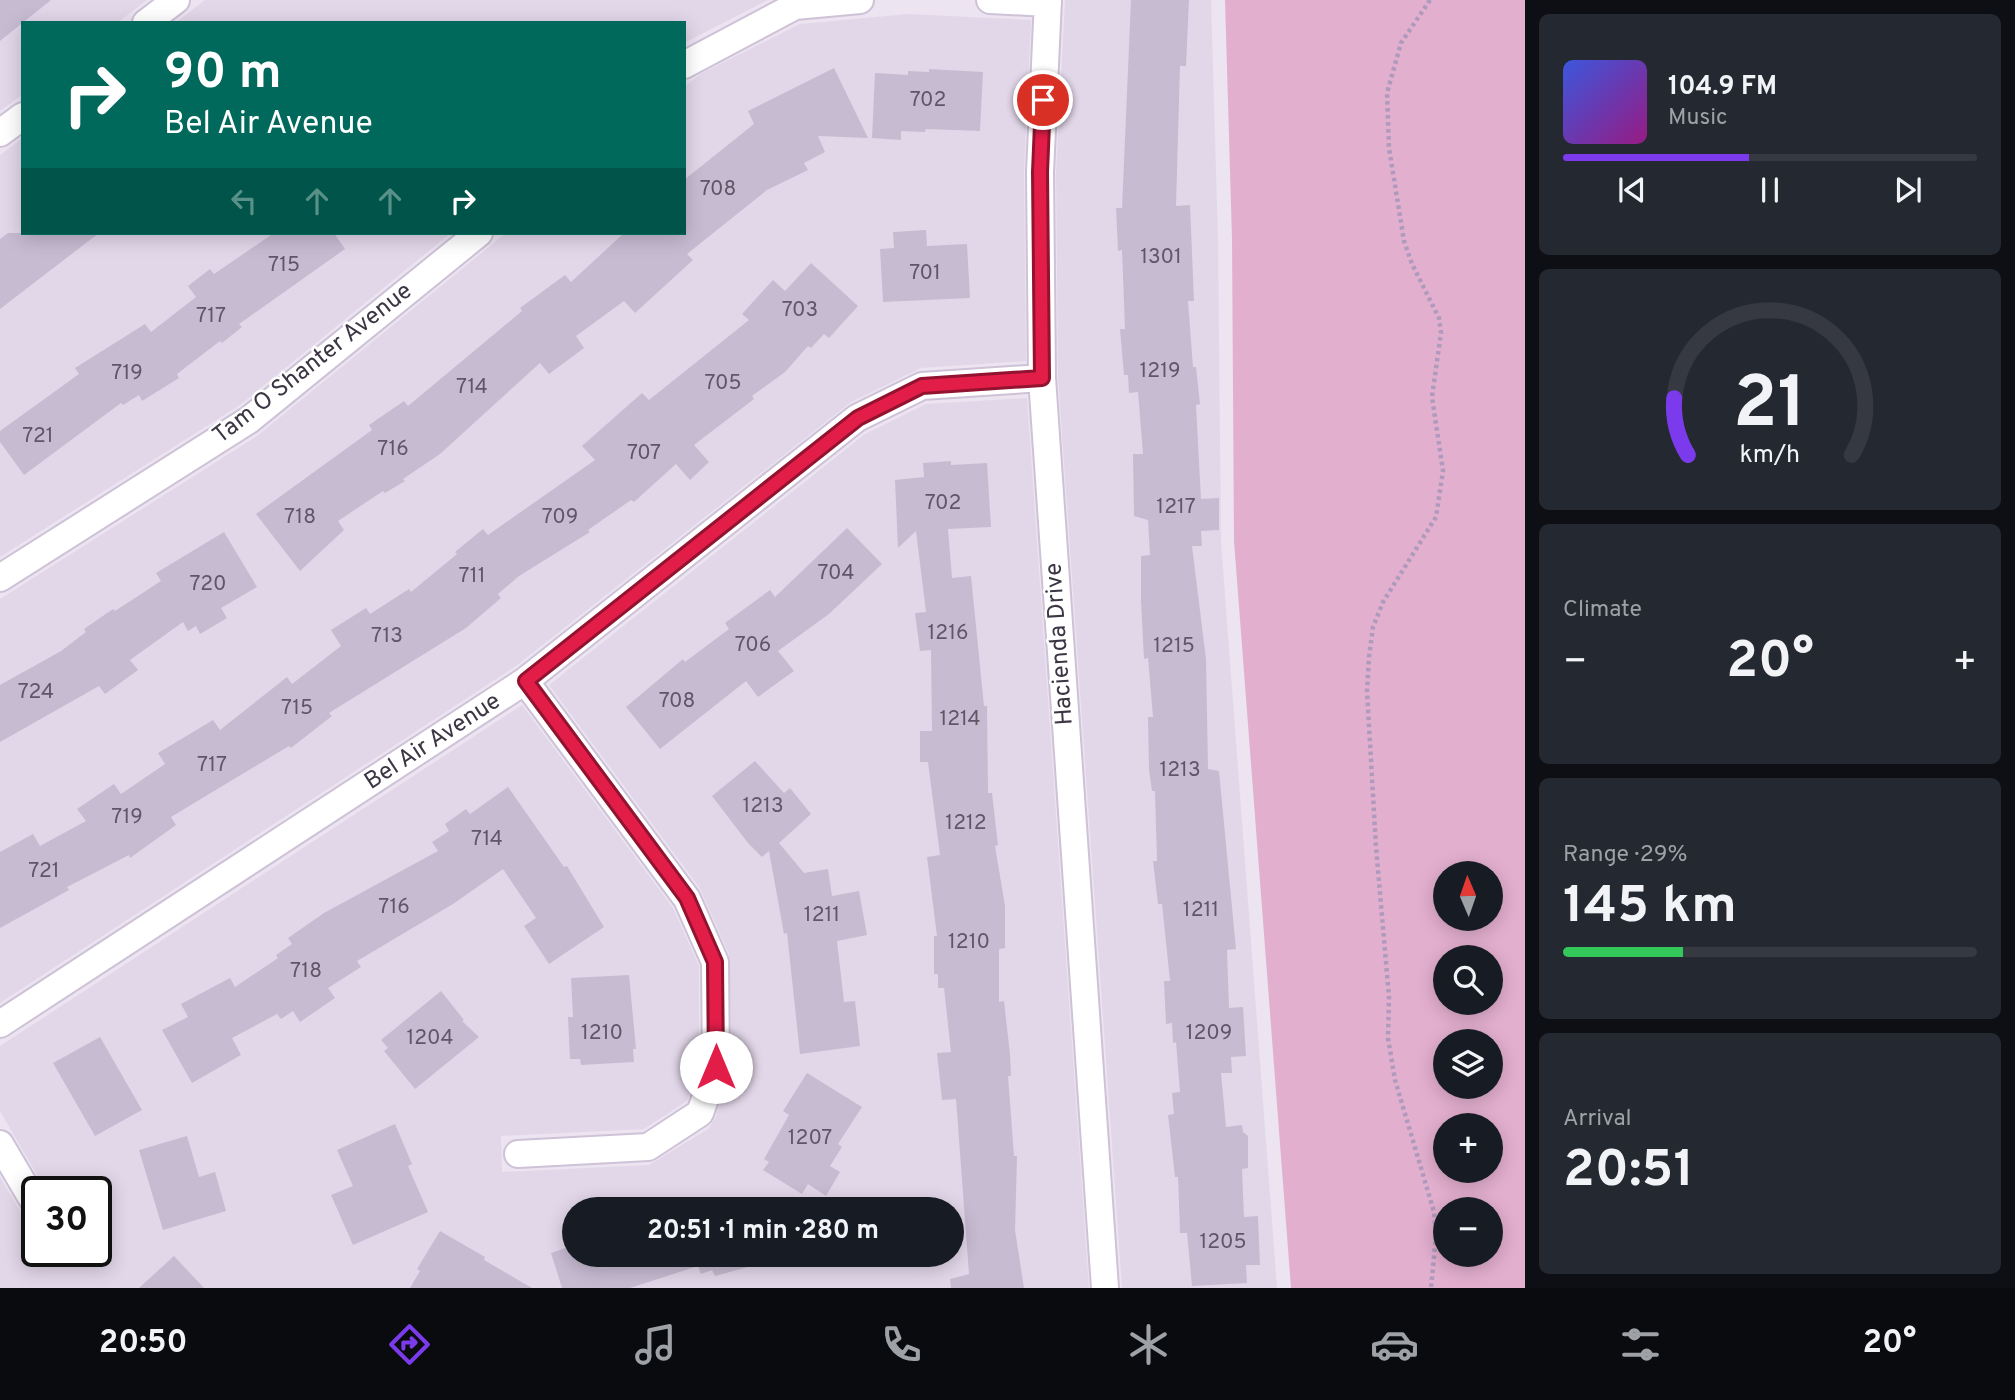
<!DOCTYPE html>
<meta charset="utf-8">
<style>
:root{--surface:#171b24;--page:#242831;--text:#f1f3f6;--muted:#9ea1a6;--line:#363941;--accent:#7c3aed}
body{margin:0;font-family:Overpass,sans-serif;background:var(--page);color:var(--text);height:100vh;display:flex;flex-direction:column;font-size:26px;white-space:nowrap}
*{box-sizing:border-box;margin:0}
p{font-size:23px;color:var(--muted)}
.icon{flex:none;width:38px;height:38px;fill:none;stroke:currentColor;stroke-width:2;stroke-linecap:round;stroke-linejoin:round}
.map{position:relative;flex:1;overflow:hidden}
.drawer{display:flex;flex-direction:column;gap:14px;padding:14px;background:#0d0f14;width:490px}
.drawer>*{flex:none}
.hud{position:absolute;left:21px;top:21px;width:665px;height:214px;border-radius:0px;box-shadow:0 4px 18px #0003;background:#00695c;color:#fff;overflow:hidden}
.needle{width:46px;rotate:358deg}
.buttons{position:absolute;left:1433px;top:861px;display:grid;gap:14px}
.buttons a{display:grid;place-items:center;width:70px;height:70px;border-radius:50%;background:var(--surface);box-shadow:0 4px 18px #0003;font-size:35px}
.speed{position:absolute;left:21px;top:1176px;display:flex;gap:14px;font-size:35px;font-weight:700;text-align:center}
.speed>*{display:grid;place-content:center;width:91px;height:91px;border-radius:50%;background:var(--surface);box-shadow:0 4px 18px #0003;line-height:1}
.speed .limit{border:4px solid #111;border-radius:10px;background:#fff;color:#111}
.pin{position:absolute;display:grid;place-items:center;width:60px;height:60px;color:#fff;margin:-30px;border:4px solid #fff;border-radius:50%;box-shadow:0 2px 7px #0007}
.me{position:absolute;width:77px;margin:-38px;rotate:0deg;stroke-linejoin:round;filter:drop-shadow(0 0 5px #0008)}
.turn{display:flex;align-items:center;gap:24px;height:147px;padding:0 28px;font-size:32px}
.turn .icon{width:91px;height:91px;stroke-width:2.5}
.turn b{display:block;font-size:49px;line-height:60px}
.lanes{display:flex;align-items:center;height:66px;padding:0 28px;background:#0003;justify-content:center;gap:35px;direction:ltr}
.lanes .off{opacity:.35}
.big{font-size:52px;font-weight:700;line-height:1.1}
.drawer .card{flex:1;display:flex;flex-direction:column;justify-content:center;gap:10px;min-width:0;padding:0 24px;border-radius:10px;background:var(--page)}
.drawer .dial{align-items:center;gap:0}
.dial svg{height:182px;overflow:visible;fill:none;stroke:var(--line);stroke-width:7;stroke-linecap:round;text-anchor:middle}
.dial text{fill:var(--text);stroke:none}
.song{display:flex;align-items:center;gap:21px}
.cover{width:84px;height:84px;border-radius:10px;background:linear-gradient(135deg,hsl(230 70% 55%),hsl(310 70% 35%))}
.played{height:7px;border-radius:4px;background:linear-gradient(90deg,var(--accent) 45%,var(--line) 45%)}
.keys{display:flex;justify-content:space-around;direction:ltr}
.heat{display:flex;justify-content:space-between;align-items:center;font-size:38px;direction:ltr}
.charge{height:10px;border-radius:5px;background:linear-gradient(90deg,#34c759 29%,var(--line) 0)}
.trip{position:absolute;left:562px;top:1197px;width:402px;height:70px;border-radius:35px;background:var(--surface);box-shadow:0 4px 18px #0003;font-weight:700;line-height:70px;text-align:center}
.dock{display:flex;height:112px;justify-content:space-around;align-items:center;background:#090b0e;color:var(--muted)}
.dock .icon{width:49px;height:49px}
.dock .active{color:var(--accent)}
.dock b{font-size:32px;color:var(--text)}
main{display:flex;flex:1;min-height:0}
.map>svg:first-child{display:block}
.residential{fill:#e2d7e9;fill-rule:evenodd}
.green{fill:#e3afcf;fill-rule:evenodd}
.building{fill:#c7bbd2}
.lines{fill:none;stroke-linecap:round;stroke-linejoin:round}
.minor-casing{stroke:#cec2d7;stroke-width:30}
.path{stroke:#ae9abc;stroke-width:4.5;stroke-dasharray:3.5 3.5;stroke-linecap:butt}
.minor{stroke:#fff;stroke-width:26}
.route-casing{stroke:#92132f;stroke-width:18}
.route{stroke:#e11d48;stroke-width:12}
.labels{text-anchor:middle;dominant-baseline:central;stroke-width:5;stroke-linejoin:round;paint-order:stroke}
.number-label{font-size:21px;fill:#5f5667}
.street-label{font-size:24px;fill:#3c3543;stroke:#fff}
</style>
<main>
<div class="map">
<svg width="1525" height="1288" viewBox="0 0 1525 1288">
<rect width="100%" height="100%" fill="#ece4f1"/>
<path class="residential" d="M 0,0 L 147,0 L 117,23 L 23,23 L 23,94 L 0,111 Z
M 205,0 L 768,0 L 684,43 L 684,23 L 175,23 Z
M 1065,0 L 1211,0 L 1218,239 L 1221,542 L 1277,1288 L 1122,1288 L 1058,378 L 1056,172 Z
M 908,14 L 1031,20 L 1024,171 L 1026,361 L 921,368 L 851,402 L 516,666 L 0,1003 L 0,599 L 257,436 L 506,233 L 684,233 L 684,87 L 702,73 L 800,24 Z
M 23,138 L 23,233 L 451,233 L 240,405 L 0,557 L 0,155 Z
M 1027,398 L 1089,1288 L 0,1288 L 0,1177 L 37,1240 L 37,1251 L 96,1251 L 96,1192 L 47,1192 L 0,1111 L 0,1046 L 522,705 L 673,908 L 699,966 L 699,1064 L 687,1101 L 644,1129 L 501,1136 L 502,1172 L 649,1165 L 708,1129 L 715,1119 L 732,1067 L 729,954 L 699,887 L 549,685 L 865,434 L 926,404 ZM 574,1209 L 952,1209 L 952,1255 L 574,1255 Z"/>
<path class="green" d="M 1225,0 L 1525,0 L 1525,1288 L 1291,1288 L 1234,541 L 1232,239 ZM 1446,873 L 1491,873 L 1491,919 L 1446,919 ZM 1446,957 L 1491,957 L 1491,1003 L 1446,1003 ZM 1446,1041 L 1491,1041 L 1491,1087 L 1446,1087 ZM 1446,1125 L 1491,1125 L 1491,1171 L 1446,1171 ZM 1491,1209 L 1491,1255 L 1446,1255 L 1446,1209 Z"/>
<path class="building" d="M 0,0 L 51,0 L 0,41 Z
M 1131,0 L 1189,0 L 1186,66 L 1180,66 L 1176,206 L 1190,205 L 1194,301 L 1188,301 L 1193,367 L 1196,367 L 1200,404 L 1196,405 L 1201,499 L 1219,498 L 1219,530 L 1201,531 L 1202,546 L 1192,546 L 1206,659 L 1208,769 L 1219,771 L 1236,949 L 1227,950 L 1229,1008 L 1243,1007 L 1246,1056 L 1231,1057 L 1232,1073 L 1221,1073 L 1226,1127 L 1242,1125 L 1243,1132 L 1248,1136 L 1248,1168 L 1242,1169 L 1244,1217 L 1258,1216 L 1260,1265 L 1246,1265 L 1247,1283 L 1192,1286 L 1187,1233 L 1180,1233 L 1178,1177 L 1175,1177 L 1168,1115 L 1174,1114 L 1172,1093 L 1180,1092 L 1176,1042 L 1173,1043 L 1172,1023 L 1166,1024 L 1164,981 L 1170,981 L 1162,904 L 1158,904 L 1153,861 L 1157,861 L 1155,791 L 1152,791 L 1149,770 L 1148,717 L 1153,717 L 1148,658 L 1144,659 L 1141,601 L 1141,556 L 1150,555 L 1148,520 L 1134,516 L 1133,454 L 1143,454 L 1138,392 L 1129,393 L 1128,375 L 1124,375 L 1120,329 L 1125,329 L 1122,250 L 1118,251 L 1116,208 L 1122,208 Z
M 834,68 L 868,138 L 818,136 L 825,152 L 804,163 L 808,170 L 767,190 L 687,254 L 693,260 L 635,313 L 624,301 L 576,336 L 584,348 L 549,374 L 540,363 L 440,454 L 403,479 L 405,481 L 385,493 L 383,491 L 338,521 L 344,530 L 300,571 L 256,514 L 372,430 L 369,425 L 404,401 L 408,406 L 522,311 L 520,308 L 565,275 L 571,282 L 624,233 L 684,233 L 684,180 L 754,124 L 748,111 Z
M 929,69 L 983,72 L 980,131 L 926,129 L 925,132 L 901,131 L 901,140 L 872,138 L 875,73 L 908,75 L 908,71 L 929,72 Z
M 926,230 L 927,246 L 967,244 L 970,298 L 883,302 L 880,249 L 894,248 L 893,232 Z
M 8,233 L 99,233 L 0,309 L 0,239 Z
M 274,233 L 334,233 L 345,249 L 239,324 L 242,327 L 222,343 L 220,341 L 177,374 L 179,378 L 142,401 L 139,395 L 123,405 L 121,403 L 24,475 L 0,442 L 0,431 L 79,374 L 75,368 L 145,324 L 151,332 L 196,297 L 188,286 L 210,269 L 214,274 Z
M 811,263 L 858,306 L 829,338 L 824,334 L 811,348 L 808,346 L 785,372 L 752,396 L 754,399 L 694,445 L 709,462 L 690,480 L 676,464 L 634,502 L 631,500 L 588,530 L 590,532 L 519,576 L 498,594 L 501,598 L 466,628 L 329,713 L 332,716 L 291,748 L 289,746 L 171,817 L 176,825 L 130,858 L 129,855 L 67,887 L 69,890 L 0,928 L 0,852 L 33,834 L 40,846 L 86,821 L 77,809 L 114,784 L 121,794 L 165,764 L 158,753 L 213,720 L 220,730 L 287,677 L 292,684 L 341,646 L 331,630 L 366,608 L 370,614 L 409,589 L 411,592 L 457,554 L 455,552 L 483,529 L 488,535 L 595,460 L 582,446 L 642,393 L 649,400 L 749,320 L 742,314 L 773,280 L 785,291 Z
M 951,461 L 951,465 L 987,463 L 991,527 L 948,529 L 952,578 L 971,576 L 984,706 L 987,706 L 988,793 L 992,793 L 998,845 L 995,846 L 1005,906 L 1005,948 L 999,949 L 999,1002 L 1004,1001 L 1010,1054 L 1011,1076 L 1008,1076 L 1014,1156 L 1017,1156 L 1015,1230 L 1024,1288 L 951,1288 L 950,1279 L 969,1274 L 956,1099 L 942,1100 L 937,1053 L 951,1052 L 944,988 L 938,988 L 938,974 L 934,974 L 934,936 L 937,936 L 927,857 L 940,855 L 928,762 L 920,762 L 920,731 L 932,731 L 931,650 L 920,651 L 915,613 L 926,612 L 916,531 L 898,548 L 895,480 L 924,477 L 923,463 Z
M 847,528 L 882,564 L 829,614 L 778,651 L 794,671 L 758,697 L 746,681 L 660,749 L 626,707 L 683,659 L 685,662 L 729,629 L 725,623 L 770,590 L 775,597 Z
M 224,532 L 257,587 L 221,608 L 227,618 L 200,634 L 196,626 L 188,631 L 183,622 L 130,660 L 138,670 L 105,694 L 99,686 L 0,742 L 0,685 L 61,651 L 86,632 L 84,629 L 113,609 L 115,611 L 161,581 L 156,573 Z
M 755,761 L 784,793 L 790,788 L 811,814 L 779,843 L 804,873 L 828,869 L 832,896 L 859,891 L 867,935 L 837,941 L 844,1002 L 855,1001 L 860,1046 L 800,1054 L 787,933 L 784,934 L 769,851 L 762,857 L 748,843 L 712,796 Z
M 508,787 L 564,867 L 567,866 L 604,927 L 549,964 L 524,926 L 536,918 L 503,869 L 453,904 L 357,961 L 361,967 L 328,988 L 335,998 L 300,1022 L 293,1011 L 281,1019 L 277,1014 L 232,1038 L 241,1055 L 192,1083 L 162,1030 L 188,1017 L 181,1004 L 230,978 L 235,987 L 278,958 L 276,955 L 292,944 L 288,938 L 324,913 L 438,851 L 432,842 L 449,831 L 445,824 L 466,809 L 470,814 Z
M 629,975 L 636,1049 L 633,1049 L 634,1062 L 581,1065 L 580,1059 L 570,1059 L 568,1017 L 573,1017 L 571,978 Z
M 441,991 L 464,1020 L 462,1021 L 479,1037 L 415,1089 L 384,1051 L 388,1048 L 381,1040 Z
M 100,1037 L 142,1110 L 95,1136 L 53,1063 Z
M 807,1073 L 862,1107 L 838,1144 L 842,1147 L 830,1166 L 840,1172 L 826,1196 L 808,1184 L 802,1194 L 763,1170 L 769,1162 L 764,1159 L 789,1115 L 783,1111 Z
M 395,1124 L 412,1164 L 408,1166 L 428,1212 L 353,1245 L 331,1195 L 353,1186 L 337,1150 Z
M 187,1136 L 199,1177 L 215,1172 L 226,1211 L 163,1230 L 139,1150 Z
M 440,1231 L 485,1257 L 484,1260 L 532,1288 L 410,1288 L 420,1271 L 417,1269 Z
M 574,1245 L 574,1255 L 744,1255 L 748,1267 L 715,1276 L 712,1270 L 701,1274 L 698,1266 L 630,1288 L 562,1288 L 551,1253 Z
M 174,1256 L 204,1288 L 139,1288 Z"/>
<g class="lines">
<defs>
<path id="minor" d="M 990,0 L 1048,3
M 1048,0 L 1040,172 L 1042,378 L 1105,1288
M 146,23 L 176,0
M 684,65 L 795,6 L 860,0
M 0,133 L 23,116
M 0,578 L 249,420 L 479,233
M 0,1024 L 525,681 L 857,418 L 922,386 L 1042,378
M 0,1144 L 37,1207
M 518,1154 L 648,1147 L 700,1113 L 716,1067 L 715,962 L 687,899 L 525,681"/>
</defs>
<use href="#minor" class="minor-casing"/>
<path class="path" d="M 1430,0 L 1401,43 L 1387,93 L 1389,148 L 1404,241 L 1412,264 L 1439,318 L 1441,333 L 1432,397 L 1443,471 L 1436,517 L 1383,602 L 1373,627 L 1369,657 L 1367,691 L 1376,847 L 1389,997 L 1388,1038 L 1395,1080 L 1434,1212 L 1436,1236 L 1431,1288"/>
<use href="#minor" class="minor"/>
</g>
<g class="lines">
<defs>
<path id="route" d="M 716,1067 L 715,962 L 687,898 L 526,681 L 858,418 L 922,386 L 1042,378 L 1040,172 L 1043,100"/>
</defs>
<use href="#route" class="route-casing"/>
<use href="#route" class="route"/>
</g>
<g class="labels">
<g class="number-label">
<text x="928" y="100">702</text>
<text x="718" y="189">708</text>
<text x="1161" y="257">1301</text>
<text x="284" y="265">715</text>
<text x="925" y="273">701</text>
<text x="800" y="310">703</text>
<text x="211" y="316">717</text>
<text x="1160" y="371">1219</text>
<text x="127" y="373">719</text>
<text x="723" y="383">705</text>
<text x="472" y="387">714</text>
<text x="38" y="436">721</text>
<text x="393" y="449">716</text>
<text x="644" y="453">707</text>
<text x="943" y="503">702</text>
<text x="1176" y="507">1217</text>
<text x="300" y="517">718</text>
<text x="560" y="517">709</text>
<text x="836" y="573">704</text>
<text x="472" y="576">711</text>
<text x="208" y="584">720</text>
<text x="948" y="633">1216</text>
<text x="387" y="636">713</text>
<text x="753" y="645">706</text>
<text x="1174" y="646">1215</text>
<text x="36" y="692">724</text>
<text x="677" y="701">708</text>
<text x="297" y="708">715</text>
<text x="960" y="719">1214</text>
<text x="212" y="765">717</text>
<text x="1180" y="770">1213</text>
<text x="763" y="806">1213</text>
<text x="127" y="817">719</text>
<text x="966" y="823">1212</text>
<text x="487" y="839">714</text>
<text x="44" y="871">721</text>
<text x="394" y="907">716</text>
<text x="1201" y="910">1211</text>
<text x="822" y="915">1211</text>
<text x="969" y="942">1210</text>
<text x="306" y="971">718</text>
<text x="602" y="1033">1210</text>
<text x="1209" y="1033">1209</text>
<text x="430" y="1038">1204</text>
<text x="810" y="1138">1207</text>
<text x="1223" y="1242">1205</text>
</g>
<g class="street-label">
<text transform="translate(313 364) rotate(-38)">Tam O Shanter Avenue</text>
<text transform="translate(1060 644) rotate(-94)">Hacienda Drive</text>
<text transform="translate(433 742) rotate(-33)">Bel Air Avenue</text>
</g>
</g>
</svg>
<div class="buttons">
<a><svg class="needle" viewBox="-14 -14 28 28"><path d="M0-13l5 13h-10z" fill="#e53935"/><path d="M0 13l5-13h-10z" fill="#9ea1a6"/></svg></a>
<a><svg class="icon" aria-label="search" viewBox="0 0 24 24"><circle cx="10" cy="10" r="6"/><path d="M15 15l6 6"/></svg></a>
<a><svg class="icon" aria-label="layers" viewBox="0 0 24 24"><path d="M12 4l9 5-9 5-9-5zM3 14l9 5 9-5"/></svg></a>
<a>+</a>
<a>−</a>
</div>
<div class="speed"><div class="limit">30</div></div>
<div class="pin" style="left:1043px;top:100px;background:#d93025"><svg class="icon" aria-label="arrive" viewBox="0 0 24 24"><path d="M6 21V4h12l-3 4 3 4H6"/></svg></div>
<svg class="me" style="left:716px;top:1067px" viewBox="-20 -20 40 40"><circle r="19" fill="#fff"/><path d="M0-13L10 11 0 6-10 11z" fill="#e11d48"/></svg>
<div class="trip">20:51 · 1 min · 280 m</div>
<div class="hud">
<div class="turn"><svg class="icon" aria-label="right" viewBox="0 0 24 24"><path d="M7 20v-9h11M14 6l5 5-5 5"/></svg><div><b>90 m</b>Bel Air Avenue</div></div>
<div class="lanes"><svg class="icon off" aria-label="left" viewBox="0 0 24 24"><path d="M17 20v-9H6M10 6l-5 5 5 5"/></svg><svg class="icon off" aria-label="ahead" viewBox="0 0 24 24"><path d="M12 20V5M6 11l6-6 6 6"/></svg><svg class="icon off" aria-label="ahead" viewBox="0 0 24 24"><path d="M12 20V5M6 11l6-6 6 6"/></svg><svg class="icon" aria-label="right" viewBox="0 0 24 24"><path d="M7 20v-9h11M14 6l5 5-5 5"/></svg></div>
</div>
</div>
<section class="drawer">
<div class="card">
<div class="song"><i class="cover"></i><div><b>104.9 FM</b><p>Music</p></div></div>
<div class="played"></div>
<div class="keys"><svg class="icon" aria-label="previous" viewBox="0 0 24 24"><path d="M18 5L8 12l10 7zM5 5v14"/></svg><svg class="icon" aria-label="pause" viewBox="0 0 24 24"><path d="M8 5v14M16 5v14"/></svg><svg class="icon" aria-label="next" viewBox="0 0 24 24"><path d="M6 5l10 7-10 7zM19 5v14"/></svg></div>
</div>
<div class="card dial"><svg viewBox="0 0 100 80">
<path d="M14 69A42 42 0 1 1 86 69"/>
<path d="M14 69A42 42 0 0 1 8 44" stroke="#7c3aed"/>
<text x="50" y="56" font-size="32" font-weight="700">21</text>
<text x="50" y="72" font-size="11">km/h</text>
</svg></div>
<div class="card"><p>Climate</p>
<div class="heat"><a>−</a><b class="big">20°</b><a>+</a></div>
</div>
<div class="card"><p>Range · 29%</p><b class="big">145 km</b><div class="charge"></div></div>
<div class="card"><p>Arrival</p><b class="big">20:51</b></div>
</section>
</main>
<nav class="dock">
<b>20:50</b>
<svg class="icon active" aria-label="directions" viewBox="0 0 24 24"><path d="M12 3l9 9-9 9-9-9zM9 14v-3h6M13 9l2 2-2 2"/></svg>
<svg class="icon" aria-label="music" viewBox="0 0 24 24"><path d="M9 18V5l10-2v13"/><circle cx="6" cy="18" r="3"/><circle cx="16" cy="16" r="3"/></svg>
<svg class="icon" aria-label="phone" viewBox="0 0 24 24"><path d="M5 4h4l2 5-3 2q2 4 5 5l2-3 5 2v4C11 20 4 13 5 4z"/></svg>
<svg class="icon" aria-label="climate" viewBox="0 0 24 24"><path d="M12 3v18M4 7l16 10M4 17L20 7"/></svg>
<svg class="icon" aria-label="car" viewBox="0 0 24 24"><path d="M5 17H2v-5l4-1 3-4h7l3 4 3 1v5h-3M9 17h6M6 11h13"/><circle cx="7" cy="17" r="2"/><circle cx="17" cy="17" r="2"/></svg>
<svg class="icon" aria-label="filters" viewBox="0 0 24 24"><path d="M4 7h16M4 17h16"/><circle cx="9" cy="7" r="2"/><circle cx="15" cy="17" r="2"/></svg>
<b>20°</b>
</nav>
